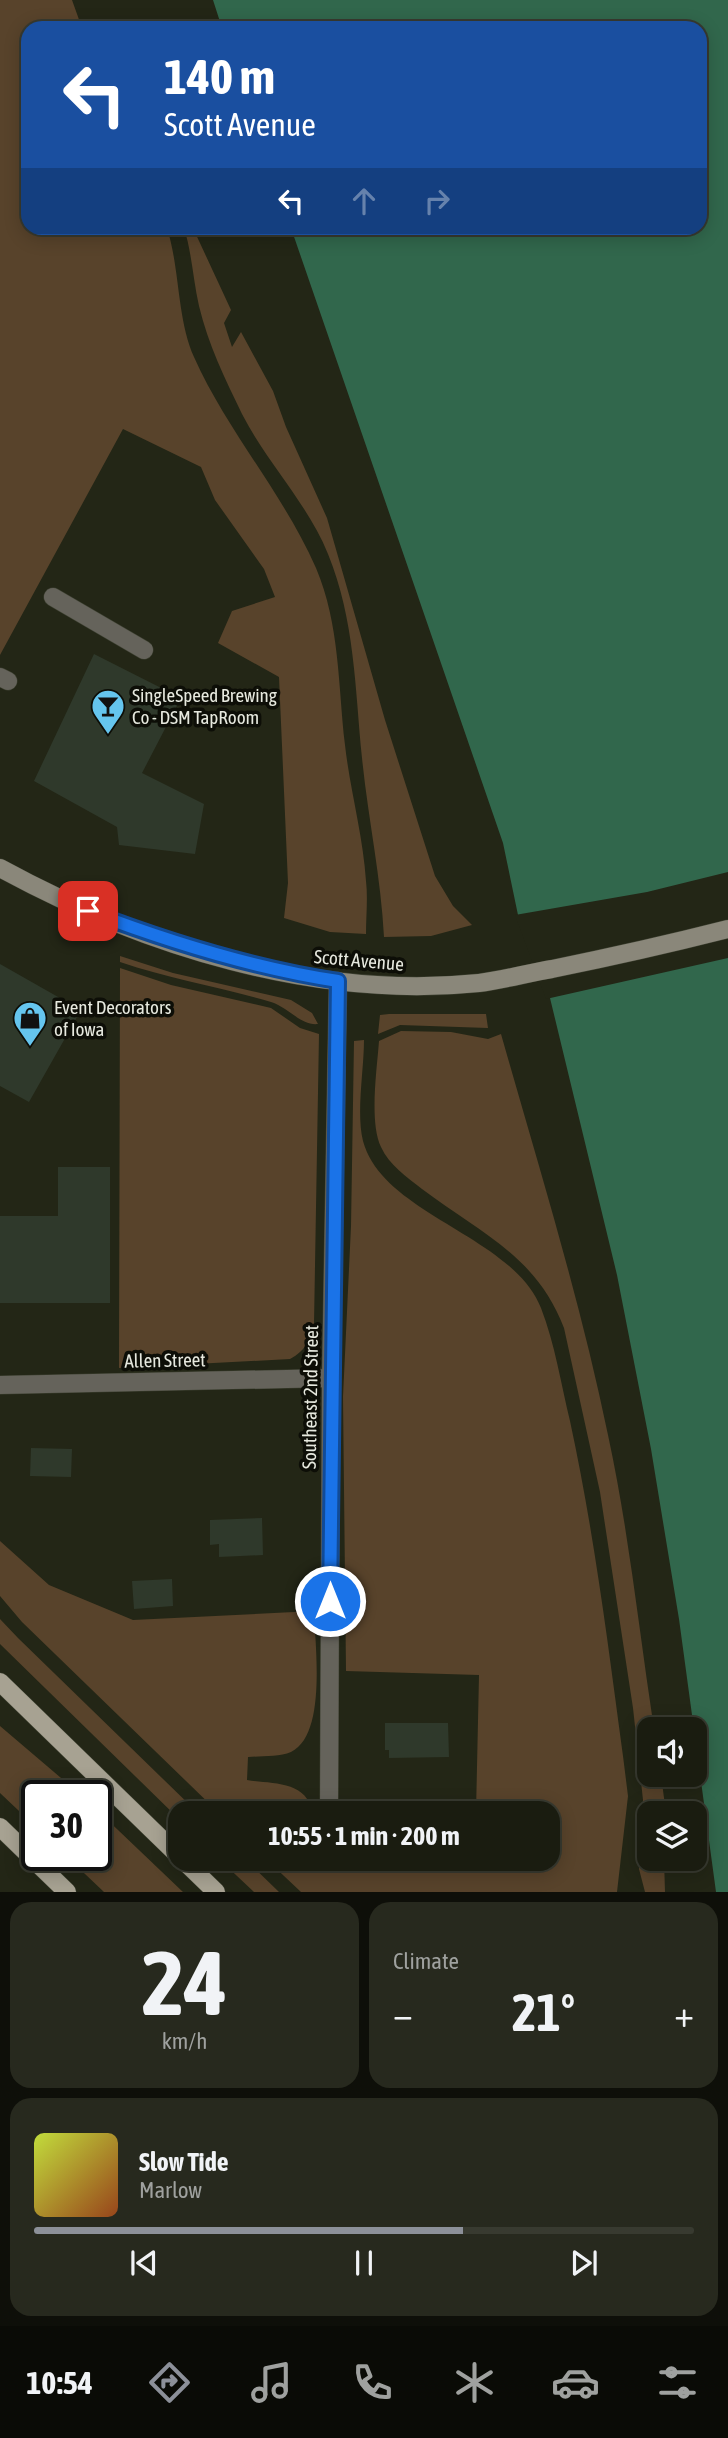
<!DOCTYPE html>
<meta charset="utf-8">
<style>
:root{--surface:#1a1c10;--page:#27291e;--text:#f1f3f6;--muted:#9fa19f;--line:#383a30;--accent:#8c9099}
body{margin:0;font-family:"Asap Condensed",sans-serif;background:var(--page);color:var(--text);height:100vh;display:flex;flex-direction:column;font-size:26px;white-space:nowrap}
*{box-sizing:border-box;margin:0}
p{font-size:23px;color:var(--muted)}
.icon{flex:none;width:38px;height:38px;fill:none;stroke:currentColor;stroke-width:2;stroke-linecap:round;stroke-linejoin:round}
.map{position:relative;height:1892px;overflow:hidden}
.panel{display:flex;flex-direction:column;gap:10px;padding:10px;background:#0e0f09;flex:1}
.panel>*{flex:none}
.hud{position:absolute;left:21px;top:21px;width:686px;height:214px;border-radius:21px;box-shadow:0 4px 18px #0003,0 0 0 2px var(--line);background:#1a4fa0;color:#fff;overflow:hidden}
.tools{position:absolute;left:637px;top:1717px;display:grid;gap:14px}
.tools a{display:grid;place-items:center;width:70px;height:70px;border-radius:14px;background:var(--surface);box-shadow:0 4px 18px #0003,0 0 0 2px var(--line);font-size:35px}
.speed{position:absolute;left:21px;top:1780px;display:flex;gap:14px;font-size:35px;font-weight:700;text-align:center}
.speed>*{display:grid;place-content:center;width:91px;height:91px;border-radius:50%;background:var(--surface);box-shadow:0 4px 18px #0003,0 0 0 2px var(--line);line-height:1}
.speed .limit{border:4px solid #111;border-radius:10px;background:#fff;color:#111}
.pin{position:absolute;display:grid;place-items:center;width:60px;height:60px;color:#fff;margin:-30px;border-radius:14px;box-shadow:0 4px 10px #0006}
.me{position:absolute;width:77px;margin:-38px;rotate:0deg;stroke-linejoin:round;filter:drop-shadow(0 0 5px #0008)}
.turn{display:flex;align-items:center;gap:24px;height:147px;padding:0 28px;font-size:32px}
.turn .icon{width:91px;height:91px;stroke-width:2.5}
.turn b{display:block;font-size:49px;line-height:60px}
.lanes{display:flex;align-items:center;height:66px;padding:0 28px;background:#0003;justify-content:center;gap:35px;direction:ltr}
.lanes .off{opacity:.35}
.big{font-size:52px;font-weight:700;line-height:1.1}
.panel .tile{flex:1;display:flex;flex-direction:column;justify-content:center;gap:10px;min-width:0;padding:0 24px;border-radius:21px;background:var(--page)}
.panel .dial{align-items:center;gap:0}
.dial b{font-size:91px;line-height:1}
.song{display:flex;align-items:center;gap:21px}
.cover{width:84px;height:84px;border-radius:10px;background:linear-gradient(135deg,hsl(70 70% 55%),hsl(20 70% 35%))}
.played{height:7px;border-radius:4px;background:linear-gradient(90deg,var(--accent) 65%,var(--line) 65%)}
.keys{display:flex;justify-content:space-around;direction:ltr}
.heat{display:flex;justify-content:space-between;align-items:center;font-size:38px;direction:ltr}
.panel .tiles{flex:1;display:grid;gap:10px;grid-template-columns:1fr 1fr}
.tile:last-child{grid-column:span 2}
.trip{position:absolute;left:168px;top:1801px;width:392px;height:70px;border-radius:21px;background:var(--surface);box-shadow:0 4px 18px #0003,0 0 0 2px var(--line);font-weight:700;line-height:70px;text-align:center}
.menu{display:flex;height:112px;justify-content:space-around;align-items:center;background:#0a0b06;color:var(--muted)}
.menu .icon{width:49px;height:49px}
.menu .active{color:var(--accent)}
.menu b{font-size:32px;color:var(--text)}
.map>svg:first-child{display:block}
.green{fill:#58432b}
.water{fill:#31674c}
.pier{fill:#232616}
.building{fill:#2f392b}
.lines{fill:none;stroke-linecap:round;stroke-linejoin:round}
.service-casing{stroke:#3e4132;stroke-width:19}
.minor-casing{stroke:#3e4132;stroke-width:19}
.secondary-casing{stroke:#3e4132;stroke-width:19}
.primary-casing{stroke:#3e4132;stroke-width:19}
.service{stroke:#65635b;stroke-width:18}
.minor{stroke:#65635b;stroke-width:18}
.secondary{stroke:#8a877a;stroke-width:18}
.primary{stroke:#a7a292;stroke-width:18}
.route-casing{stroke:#114b97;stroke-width:18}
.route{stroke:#1a73e8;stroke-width:12}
.labels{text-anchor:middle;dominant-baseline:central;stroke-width:7;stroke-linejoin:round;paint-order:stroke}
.poi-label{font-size:19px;fill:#e7e9df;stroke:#0d0e07;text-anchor:start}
.street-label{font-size:19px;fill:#e7e9df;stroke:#0d0e07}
</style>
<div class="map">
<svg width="728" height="1892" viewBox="0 0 728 1892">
<rect width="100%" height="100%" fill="#232616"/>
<path class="green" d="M 0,0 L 72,0 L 82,28 L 28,28 L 28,228 L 167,228 C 180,269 177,319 194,357 C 227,431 283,493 316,568 C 340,625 338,685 345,745 C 350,790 363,835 366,881 C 368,898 366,916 366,934 L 330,932 L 284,918 L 288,883 L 279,677 L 218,643 L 232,611 L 275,597 L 264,569 L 215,500 L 201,467 L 123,429 L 0,655 Z
M 184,228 L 193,228 L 231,310 L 224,323 L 232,347 L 241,332 L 273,391 L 286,427 L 327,518 L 385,720 L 435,876 L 453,906 L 472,925 L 431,936 L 384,937 C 381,877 368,818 362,758 C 355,689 355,620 328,554 C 308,504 267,463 242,414 C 225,379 208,344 199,306 C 193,280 192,253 184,228 Z
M 120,956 L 173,973 L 291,1000 L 312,1013 L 318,1024 C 301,1026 288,1007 271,1002 C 220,987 170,979 120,962 Z
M 120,968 L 171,985 L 271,1008 L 300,1028 L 319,1034 L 314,1324 C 310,1341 305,1351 290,1359 L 119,1368 Z
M 389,1014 L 486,1014 L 488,1028 L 400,1025 L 378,1034 L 380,1015 Z
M 401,1031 L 451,1032 L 488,1039 L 501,1034 C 539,1168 580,1299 608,1435 C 629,1532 639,1631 654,1729 L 649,1729 L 649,1774 L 661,1775 L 666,1813 L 649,1813 L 649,1858 L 664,1859 L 665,1892 L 645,1892 L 639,1869 L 643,1800 L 633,1708 L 600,1492 L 564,1328 C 536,1255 480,1233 422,1189 C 407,1177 389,1165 381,1147 C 369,1122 377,1069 379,1041 Z
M 364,1040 C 364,1070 356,1113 363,1141 C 383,1215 512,1235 541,1308 C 555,1344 561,1384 570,1421 C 594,1532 608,1644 623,1756 L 628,1796 L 617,1892 L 301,1892 L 266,1859 L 338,1858 L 344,1862 L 344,1858 L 548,1858 L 548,1813 L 476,1813 L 479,1675 L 346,1671 L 343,1397 L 351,1226 L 354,1041 Z
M 0,1541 L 49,1585 L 133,1620 L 314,1611 C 315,1645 327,1735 291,1752 C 279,1757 261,1756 248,1757 L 247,1780 C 271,1784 308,1780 312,1813 L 219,1813 L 22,1622 L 0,1596 Z
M 0,1619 L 18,1638 L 198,1813 L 180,1813 L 180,1820 L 0,1644 Z
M 0,1726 L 81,1795 L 37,1796 L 37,1828 L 0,1793 Z
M 96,1809 L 183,1892 L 104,1892 L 65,1855 L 96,1855 Z
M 219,1859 L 245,1859 L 279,1892 L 254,1892 Z"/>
<path class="water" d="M 213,0 L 728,0 L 728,1892 L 716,1892 L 679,1619 L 651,1449 L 617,1275 L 550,998 L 518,915 L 503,843 L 291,228 L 700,228 L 700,28 L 222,28 Z"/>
<path class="pier" d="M 728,872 L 728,958 L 546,999 L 515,915 L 647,892 Z"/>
<path class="building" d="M 94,654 L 181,698 L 142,773 L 204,804 L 195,854 L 119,845 L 117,827 L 34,781 Z
M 0,964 L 81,1010 L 29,1102 L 0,1086 Z
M 58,1167 L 110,1167 L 110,1303 L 0,1303 L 0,1216 L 58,1216 Z
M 31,1448 L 72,1449 L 71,1477 L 30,1476 Z
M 262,1518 L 263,1555 L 219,1557 L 219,1544 L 210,1545 L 210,1520 Z
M 172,1579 L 173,1606 L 134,1609 L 132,1581 Z
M 385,1723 L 448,1723 L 449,1757 L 389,1758 L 389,1750 L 385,1750 Z"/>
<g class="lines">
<defs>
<path id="service" d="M 53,597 L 144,650
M 0,677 L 8,681"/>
<path id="minor" d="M 0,1385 L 331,1378
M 329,1813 L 331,1378 L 338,981"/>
<path id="secondary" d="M 0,868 C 143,946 315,1000 479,983 C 503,980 528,973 552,969 C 611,957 669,944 728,929"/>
<path id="primary" d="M 0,1682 L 180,1857
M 0,1827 L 67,1892
M 181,1858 L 216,1892"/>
</defs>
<use href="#service" class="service-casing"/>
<use href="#minor" class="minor-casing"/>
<use href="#secondary" class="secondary-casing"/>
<use href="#primary" class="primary-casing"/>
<use href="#service" class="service"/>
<use href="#minor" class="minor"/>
<use href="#secondary" class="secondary"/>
<use href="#primary" class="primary"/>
</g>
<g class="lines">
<defs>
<path id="route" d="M 88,911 C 169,942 252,968 338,981 L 330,1601"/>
</defs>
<use href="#route" class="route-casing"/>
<use href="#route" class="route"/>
</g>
<defs>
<symbol id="bar-pin" viewBox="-11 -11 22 30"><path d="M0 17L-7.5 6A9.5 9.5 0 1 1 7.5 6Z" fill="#65c5ee" stroke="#0d0e07"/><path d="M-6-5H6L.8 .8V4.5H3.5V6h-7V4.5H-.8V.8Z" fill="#111"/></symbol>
<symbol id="shop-pin" viewBox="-11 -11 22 30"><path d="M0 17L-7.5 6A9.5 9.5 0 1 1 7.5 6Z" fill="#65c5ee" stroke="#0d0e07"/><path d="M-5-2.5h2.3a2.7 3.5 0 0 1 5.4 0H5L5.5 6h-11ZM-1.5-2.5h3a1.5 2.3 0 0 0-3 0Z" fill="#111"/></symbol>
</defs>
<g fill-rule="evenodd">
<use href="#bar-pin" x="89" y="687" width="38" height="52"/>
<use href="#shop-pin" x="11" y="999" width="38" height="52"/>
</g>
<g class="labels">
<g class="poi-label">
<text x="132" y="695">SingleSpeed Brewing<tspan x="132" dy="22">Co - DSM TapRoom</tspan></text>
<text x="54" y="1007">Event Decorators<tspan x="54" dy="22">of Iowa</tspan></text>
</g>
<g class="street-label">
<text transform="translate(359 960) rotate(5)">Scott Avenue</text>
<text transform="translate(165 1360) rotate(-1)">Allen Street</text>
<text transform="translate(310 1397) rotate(-89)">Southeast 2nd Street</text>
</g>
</g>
</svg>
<div class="tools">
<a><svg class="icon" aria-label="sound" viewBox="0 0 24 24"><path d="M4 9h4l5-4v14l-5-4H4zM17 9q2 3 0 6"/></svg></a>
<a><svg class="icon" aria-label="layers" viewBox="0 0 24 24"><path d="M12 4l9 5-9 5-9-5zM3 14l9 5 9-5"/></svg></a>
</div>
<div class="speed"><div class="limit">30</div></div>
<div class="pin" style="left:88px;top:911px;background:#d93025"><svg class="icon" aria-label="arrive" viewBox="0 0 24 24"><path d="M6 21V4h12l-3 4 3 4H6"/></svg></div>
<svg class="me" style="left:330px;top:1601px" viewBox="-20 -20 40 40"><circle r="17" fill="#1a73e8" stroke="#fff" stroke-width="3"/><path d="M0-11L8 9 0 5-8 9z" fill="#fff"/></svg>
<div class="trip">10:55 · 1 min · 200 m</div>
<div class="hud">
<div class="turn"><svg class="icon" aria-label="left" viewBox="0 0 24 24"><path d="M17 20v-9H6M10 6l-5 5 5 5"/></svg><div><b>140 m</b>Scott Avenue</div></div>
<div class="lanes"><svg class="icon" aria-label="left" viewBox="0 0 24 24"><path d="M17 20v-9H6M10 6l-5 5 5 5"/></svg><svg class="icon off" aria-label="ahead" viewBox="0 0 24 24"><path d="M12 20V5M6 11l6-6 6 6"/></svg><svg class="icon off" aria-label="right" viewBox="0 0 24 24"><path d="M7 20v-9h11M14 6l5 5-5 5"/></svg></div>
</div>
</div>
<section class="panel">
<div class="tiles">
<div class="tile dial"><b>24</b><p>km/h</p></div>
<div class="tile"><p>Climate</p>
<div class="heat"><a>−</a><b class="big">21°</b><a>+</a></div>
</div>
<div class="tile">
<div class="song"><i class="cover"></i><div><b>Slow Tide</b><p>Marlow</p></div></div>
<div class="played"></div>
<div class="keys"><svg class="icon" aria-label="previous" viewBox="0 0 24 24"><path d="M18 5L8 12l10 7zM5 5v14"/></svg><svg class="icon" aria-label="pause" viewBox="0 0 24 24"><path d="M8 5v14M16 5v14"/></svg><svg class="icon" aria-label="next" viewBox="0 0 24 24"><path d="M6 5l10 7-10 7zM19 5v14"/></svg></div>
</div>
</div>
</section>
<nav class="menu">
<b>10:54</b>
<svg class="icon active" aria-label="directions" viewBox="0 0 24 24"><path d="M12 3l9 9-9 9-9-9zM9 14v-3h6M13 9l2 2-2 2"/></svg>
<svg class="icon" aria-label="music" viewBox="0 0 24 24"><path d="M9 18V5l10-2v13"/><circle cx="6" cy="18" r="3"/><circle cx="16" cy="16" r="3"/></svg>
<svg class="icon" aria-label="phone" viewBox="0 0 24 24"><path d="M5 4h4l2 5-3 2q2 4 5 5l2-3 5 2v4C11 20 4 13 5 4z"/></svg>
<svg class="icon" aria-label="climate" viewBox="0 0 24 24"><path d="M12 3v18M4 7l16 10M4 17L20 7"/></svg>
<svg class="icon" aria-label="car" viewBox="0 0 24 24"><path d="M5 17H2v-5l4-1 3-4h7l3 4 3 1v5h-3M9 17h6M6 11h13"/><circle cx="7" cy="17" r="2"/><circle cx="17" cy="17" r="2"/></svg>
<svg class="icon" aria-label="filters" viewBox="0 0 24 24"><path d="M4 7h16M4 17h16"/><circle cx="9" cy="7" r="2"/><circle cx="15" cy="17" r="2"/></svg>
</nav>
